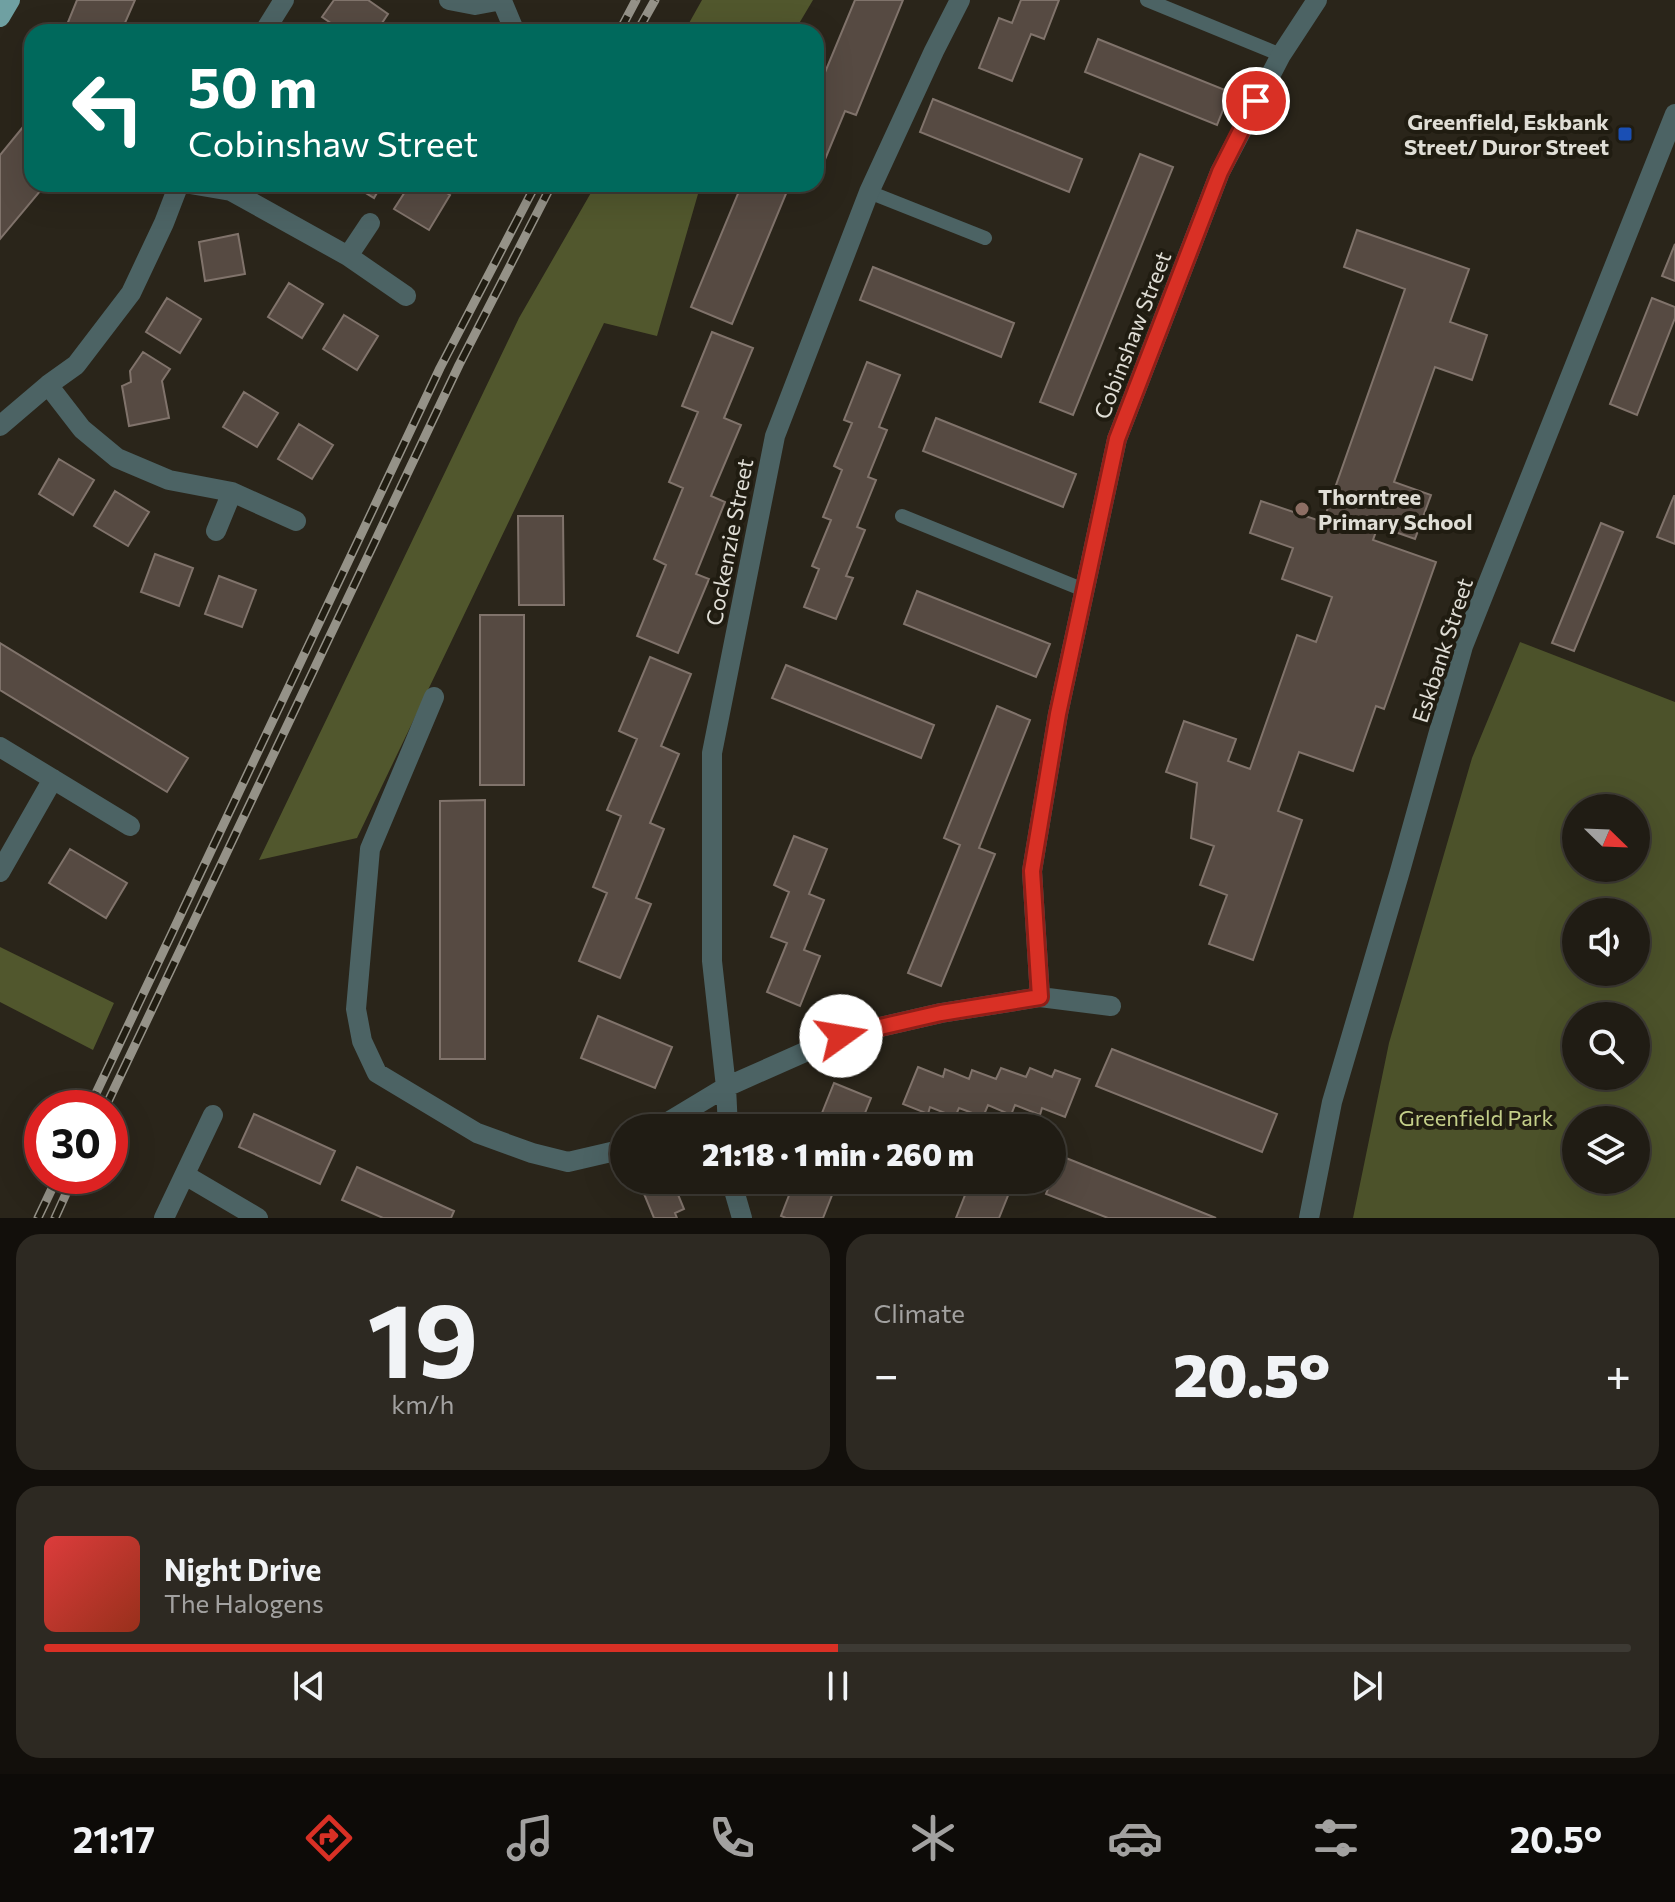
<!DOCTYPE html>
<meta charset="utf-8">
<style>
:root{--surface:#201c14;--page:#2d2922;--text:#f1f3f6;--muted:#a2a1a0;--line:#3d3a34;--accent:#d93025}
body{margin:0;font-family:Commissioner,sans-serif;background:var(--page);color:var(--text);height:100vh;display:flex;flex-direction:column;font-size:30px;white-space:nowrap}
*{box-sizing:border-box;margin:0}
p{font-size:26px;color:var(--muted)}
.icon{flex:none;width:44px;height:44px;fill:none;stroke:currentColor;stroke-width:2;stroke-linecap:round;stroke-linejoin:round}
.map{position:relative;height:1218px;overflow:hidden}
.details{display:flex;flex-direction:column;gap:16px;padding:16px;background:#120f0b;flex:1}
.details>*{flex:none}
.top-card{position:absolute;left:24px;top:24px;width:800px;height:168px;border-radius:24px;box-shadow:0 8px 32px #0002,0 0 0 2px var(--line);background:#00695c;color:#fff;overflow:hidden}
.needle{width:52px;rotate:113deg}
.controls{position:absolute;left:1562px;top:794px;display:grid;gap:16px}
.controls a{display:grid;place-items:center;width:88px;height:88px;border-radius:50%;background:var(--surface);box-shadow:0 8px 32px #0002,0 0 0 2px var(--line);font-size:40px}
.speed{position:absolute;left:24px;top:1090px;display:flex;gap:16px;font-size:40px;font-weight:700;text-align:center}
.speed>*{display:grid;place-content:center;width:104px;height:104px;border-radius:50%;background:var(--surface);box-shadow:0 8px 32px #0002,0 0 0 2px var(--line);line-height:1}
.speed .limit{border:12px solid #d22;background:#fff;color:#111}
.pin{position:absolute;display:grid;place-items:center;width:68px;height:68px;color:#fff;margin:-34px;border:4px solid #fff;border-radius:50%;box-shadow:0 2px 8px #0007}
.me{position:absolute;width:88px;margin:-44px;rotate:77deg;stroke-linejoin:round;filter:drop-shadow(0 0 6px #0008)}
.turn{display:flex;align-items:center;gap:28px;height:168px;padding:0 32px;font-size:36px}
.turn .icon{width:104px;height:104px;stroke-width:2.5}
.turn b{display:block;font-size:56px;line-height:68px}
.big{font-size:60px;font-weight:800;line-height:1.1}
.details .tile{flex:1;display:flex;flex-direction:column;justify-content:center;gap:12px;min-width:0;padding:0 28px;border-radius:24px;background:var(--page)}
.details .dial{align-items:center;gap:0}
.dial b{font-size:104px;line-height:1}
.song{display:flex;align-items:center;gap:24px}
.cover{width:96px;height:96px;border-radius:12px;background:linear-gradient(135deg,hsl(0 70% 55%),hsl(10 70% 35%))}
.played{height:8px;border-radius:4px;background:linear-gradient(90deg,var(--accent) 50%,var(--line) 50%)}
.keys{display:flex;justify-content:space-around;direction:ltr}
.heat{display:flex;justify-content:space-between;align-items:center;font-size:44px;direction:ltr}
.details .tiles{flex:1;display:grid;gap:16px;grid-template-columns:1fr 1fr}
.tile:last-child{grid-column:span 2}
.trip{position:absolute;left:610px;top:1114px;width:456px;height:80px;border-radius:40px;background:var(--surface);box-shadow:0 8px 32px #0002,0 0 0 2px var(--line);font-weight:800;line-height:80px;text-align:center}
.tab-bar{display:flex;height:128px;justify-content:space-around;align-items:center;background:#0d0b08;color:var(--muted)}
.tab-bar .icon{width:56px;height:56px}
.tab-bar .active{color:var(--accent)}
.tab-bar b{font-size:36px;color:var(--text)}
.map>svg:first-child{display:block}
.green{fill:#4c522a;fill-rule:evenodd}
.forest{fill:#51572d}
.building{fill:#564a42;stroke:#80736b;stroke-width:2}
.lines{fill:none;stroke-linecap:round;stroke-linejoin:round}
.service{stroke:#4c6364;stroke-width:14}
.minor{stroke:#4c6364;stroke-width:20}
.primary{stroke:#6fa0a2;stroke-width:20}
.rail-casing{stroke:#959288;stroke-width:9}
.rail{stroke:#201c11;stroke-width:6;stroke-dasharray:18;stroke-linecap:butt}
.route-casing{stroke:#8d1f18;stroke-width:20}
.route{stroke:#d93025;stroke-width:14}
.transit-dot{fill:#1a4fb4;stroke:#201c11;stroke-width:3}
.education-dot{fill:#8d6e63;stroke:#201c11;stroke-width:3}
.labels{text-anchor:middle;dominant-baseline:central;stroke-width:8;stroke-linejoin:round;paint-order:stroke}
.poi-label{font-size:22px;font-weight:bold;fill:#e0ded6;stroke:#201c11;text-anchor:end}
.street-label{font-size:22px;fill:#e0ded6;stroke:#201c11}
.park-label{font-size:22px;fill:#c4cf89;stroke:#201c11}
</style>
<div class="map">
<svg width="1675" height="1218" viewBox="0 0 1675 1218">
<rect width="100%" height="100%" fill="#2a251a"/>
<path class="green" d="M 1520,642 L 1675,702 L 1675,1218 L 1353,1218 L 1389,1043 L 1472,758 ZM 1576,808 L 1636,808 L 1636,868 L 1576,868 ZM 1576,912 L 1636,912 L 1636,972 L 1576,972 ZM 1576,1016 L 1636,1016 L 1636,1076 L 1576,1076 ZM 1576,1120 L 1636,1120 L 1636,1180 L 1576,1180 Z"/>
<path class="forest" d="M 702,0 L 813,0 L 794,32 L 684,32 Z
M 596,184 L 704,184 L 698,194 L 657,336 L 604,323 L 357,838 L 259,860 L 519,318 Z
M 0,947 L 114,1003 L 93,1050 L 0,1002 Z"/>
<path class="building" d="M 77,0 L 135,0 L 121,32 L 64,32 Z
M 334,0 L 368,0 L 388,14 L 376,32 L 344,32 L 322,17 Z
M 855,0 L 903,0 L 856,115 L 845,111 L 819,174 L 816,172 L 816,94 Z
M 1021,0 L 1059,0 L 1044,39 L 1031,34 L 1012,81 L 979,68 L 999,18 L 1012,23 Z
M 1098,39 L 1230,92 L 1217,125 L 1085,72 Z
M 933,99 L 1082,159 L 1069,192 L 920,132 Z
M 32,107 L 32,131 L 23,127 Z
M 23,127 L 32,134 L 32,184 L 46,184 L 0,239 L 0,155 Z
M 1140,154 L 1173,167 L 1073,415 L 1040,402 Z
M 351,184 L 382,184 L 374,198 Z
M 410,184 L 431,184 L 450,195 L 429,230 L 394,209 Z
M 742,184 L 790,184 L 732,324 L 691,307 Z
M 1357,230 L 1469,269 L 1450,322 L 1487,335 L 1472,380 L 1435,367 L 1394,482 L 1431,495 L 1415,539 L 1378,526 L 1373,540 L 1436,562 L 1384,709 L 1376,706 L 1353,771 L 1299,752 L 1278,811 L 1302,820 L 1253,960 L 1209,944 L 1227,895 L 1200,885 L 1214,846 L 1191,838 L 1197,783 L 1166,772 L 1184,721 L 1236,739 L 1228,761 L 1250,769 L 1297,635 L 1316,642 L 1332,597 L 1282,579 L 1293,548 L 1250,533 L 1261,501 L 1323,522 L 1405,289 L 1344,267 Z
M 238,234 L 245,274 L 205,281 L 199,242 Z
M 1675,244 L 1675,281 L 1662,276 Z
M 873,267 L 1014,323 L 1001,357 L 860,300 Z
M 289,283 L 323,304 L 302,338 L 268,317 Z
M 167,298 L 201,319 L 180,353 L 146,332 Z
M 1652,298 L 1675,307 L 1675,318 L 1637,415 L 1610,404 Z
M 344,315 L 378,336 L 357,370 L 323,349 Z
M 712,332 L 753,348 L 724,418 L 741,425 L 711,496 L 725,502 L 696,574 L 709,579 L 678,653 L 637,636 L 666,565 L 654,559 L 683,488 L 669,482 L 698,412 L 682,406 Z
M 143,352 L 170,369 L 162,381 L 169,418 L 129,426 L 122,386 L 131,382 L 130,371 Z
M 867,362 L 900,375 L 879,427 L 887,430 L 868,477 L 876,480 L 857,527 L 865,530 L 846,576 L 853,578 L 836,619 L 804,607 L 819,569 L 812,566 L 831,520 L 823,517 L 842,470 L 834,466 L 852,423 L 844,420 Z
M 244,392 L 278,413 L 257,447 L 223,427 Z
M 936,418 L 1076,474 L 1063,507 L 923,451 Z
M 299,424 L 333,445 L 312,479 L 278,459 Z
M 59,459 L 94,480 L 73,515 L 39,494 Z
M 115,491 L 149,512 L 128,546 L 94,526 Z
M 1674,496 L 1675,496 L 1675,544 L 1657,537 Z
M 518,516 L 563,516 L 564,605 L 519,605 Z
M 1601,523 L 1623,532 L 1574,651 L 1552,643 Z
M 155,554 L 193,568 L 179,606 L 141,592 Z
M 219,576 L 256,590 L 242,627 L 205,614 Z
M 917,591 L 1050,644 L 1036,677 L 904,624 Z
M 480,615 L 524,615 L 524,785 L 480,785 Z
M 0,643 L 188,758 L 167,792 L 0,690 Z
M 650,657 L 691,674 L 661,746 L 679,754 L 650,823 L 664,829 L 636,898 L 651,904 L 620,978 L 579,961 L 607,893 L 593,887 L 621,816 L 607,810 L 637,739 L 619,731 Z
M 786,665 L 934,725 L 921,758 L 772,698 Z
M 997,706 L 1030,720 L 979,848 L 995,854 L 941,986 L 908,973 L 960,845 L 944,838 Z
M 485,800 L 485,1059 L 440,1059 L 440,801 Z
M 794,836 L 827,849 L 809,894 L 824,900 L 804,950 L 820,956 L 800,1006 L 767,992 L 787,943 L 771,937 L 789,892 L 774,885 Z
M 70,849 L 127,883 L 106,918 L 49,883 Z
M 598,1016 L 672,1047 L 655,1088 L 581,1058 Z
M 1112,1049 L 1277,1114 L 1262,1152 L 1096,1086 Z
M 918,1067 L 943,1077 L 945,1069 L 969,1079 L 972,1070 L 996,1079 L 1001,1068 L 1026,1077 L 1030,1068 L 1052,1077 L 1055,1070 L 1080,1079 L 1065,1117 L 1042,1108 L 1040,1115 L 1015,1105 L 1011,1115 L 988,1105 L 983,1117 L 959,1108 L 955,1117 L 930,1107 L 928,1114 L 903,1104 Z
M 834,1083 L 871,1098 L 859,1128 L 816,1128 Z
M 254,1114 L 335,1151 L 320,1184 L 239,1147 Z
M 1061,1156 L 1216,1218 L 1108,1218 L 1046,1194 Z
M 357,1167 L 454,1211 L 451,1218 L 383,1218 L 342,1200 Z
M 662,1180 L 672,1180 L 684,1209 L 675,1213 L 677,1218 L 654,1218 L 642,1189 Z
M 795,1180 L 838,1180 L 823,1218 L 786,1218 L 781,1216 Z
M 971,1180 L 1005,1180 L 1013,1183 L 999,1218 L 956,1218 Z"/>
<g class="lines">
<path class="service" d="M 1147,0 L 1281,55
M 869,192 L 985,238
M 902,516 L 1084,590"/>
<path class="minor" d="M 449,0 L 475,5 L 502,0
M 502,1 L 515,32
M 264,32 L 284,0
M 190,184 L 231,191 L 348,256 L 406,296
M 348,256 L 370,223
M 48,385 L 82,429 L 117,458 L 169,480 L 232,492 L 296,521
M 0,426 L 48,385 L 76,365 L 131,293 L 164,223 L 179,184
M 216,531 L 232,492
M 434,697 L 370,849 L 356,1009 L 362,1041 L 377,1073 L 477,1133 L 532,1153 L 568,1162 L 624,1149
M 0,747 L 130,826
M 0,872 L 53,779
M 1040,997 L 1032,871 L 1058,714 L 1117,439 L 1220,172 L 1281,55 L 1317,0
M 658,1128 L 726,1087 L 841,1036 L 941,1013 L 1040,997 L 1111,1006
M 728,1128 L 726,1087 L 712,961 L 712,753 L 775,436 L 869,192 L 934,51 L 960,0
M 185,1175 L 258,1218
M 731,1180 L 742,1218
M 164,1218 L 213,1115
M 1309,1218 L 1332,1102 L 1400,871 L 1463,646 L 1675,114"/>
<path class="primary" d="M 0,17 L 10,0"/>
<defs>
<path id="rail" d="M 619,32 L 636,0
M 637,32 L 655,0
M 89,1108 L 440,368 L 536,184
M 105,1108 L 459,365 L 552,184
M 38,1218 L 58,1176
M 55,1218 L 74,1176"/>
</defs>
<use href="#rail" class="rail-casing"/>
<use href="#rail" class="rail"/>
</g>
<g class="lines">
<defs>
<path id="route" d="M 841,1036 L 941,1013 L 1040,997 L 1032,871 L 1058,714 L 1117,439 L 1220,172 L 1256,101"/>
</defs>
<use href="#route" class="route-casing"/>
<use href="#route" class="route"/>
</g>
<rect class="transit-dot" x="1617" y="126" width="16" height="16" rx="4"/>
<circle class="education-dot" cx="1302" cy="509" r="8"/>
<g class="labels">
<g class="poi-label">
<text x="1609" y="121">Greenfield, Eskbank<tspan x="1609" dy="25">Street/ Duror Street</tspan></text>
<text x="1318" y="496" text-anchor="start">Thorntree<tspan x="1318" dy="25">Primary School</tspan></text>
</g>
<g class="street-label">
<text transform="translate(1132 335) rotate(-69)">Cobinshaw Street</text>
<text transform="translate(729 542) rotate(-79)">Cockenzie Street</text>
<text transform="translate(1442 650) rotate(-72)">Eskbank Street</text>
</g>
<g class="park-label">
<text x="1476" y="1117">Greenfield Park</text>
</g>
</g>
</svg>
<div class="controls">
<a><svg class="needle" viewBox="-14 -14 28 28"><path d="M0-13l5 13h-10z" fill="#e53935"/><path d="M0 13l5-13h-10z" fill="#a2a1a0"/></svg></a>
<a><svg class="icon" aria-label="sound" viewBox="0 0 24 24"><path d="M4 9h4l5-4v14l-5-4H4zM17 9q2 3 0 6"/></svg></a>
<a><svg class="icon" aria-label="search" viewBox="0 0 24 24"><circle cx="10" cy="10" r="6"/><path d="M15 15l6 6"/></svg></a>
<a><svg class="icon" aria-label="layers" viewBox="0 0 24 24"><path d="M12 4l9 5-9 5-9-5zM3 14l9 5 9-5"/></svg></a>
</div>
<div class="speed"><div class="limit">30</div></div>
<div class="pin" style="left:1256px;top:101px;background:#d93025"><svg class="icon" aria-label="arrive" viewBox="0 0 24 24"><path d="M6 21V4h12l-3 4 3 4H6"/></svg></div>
<svg class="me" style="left:841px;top:1036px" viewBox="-20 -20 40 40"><circle r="19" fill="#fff"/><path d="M0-13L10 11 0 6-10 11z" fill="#d93025"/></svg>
<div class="trip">21:18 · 1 min · 260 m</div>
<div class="top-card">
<div class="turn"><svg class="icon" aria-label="left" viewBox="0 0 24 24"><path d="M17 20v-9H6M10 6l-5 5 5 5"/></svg><div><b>50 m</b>Cobinshaw Street</div></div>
</div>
</div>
<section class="details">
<div class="tiles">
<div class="tile dial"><b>19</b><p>km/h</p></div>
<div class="tile"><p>Climate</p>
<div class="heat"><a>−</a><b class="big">20.5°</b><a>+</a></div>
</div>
<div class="tile">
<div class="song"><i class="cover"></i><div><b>Night Drive</b><p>The Halogens</p></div></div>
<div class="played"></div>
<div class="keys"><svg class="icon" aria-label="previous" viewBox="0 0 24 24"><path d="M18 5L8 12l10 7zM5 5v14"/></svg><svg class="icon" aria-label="pause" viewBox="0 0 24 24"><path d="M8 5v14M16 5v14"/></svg><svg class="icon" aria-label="next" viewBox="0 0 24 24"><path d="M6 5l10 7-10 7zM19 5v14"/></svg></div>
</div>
</div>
</section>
<nav class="tab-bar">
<b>21:17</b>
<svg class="icon active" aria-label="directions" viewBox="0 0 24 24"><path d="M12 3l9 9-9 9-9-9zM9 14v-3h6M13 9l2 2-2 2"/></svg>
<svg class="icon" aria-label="music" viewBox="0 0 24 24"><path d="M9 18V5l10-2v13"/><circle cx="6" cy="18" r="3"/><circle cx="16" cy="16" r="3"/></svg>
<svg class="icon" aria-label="phone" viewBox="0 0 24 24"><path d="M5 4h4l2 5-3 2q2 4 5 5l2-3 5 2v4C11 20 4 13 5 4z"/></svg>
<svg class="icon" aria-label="climate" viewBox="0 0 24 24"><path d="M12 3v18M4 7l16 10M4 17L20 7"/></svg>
<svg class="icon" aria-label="car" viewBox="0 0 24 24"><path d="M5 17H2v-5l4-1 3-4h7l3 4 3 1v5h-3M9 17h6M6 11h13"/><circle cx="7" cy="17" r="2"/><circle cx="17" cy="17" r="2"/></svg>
<svg class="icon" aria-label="filters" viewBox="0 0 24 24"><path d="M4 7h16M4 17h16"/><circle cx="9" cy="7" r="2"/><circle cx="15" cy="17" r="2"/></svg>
<b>20.5°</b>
</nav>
